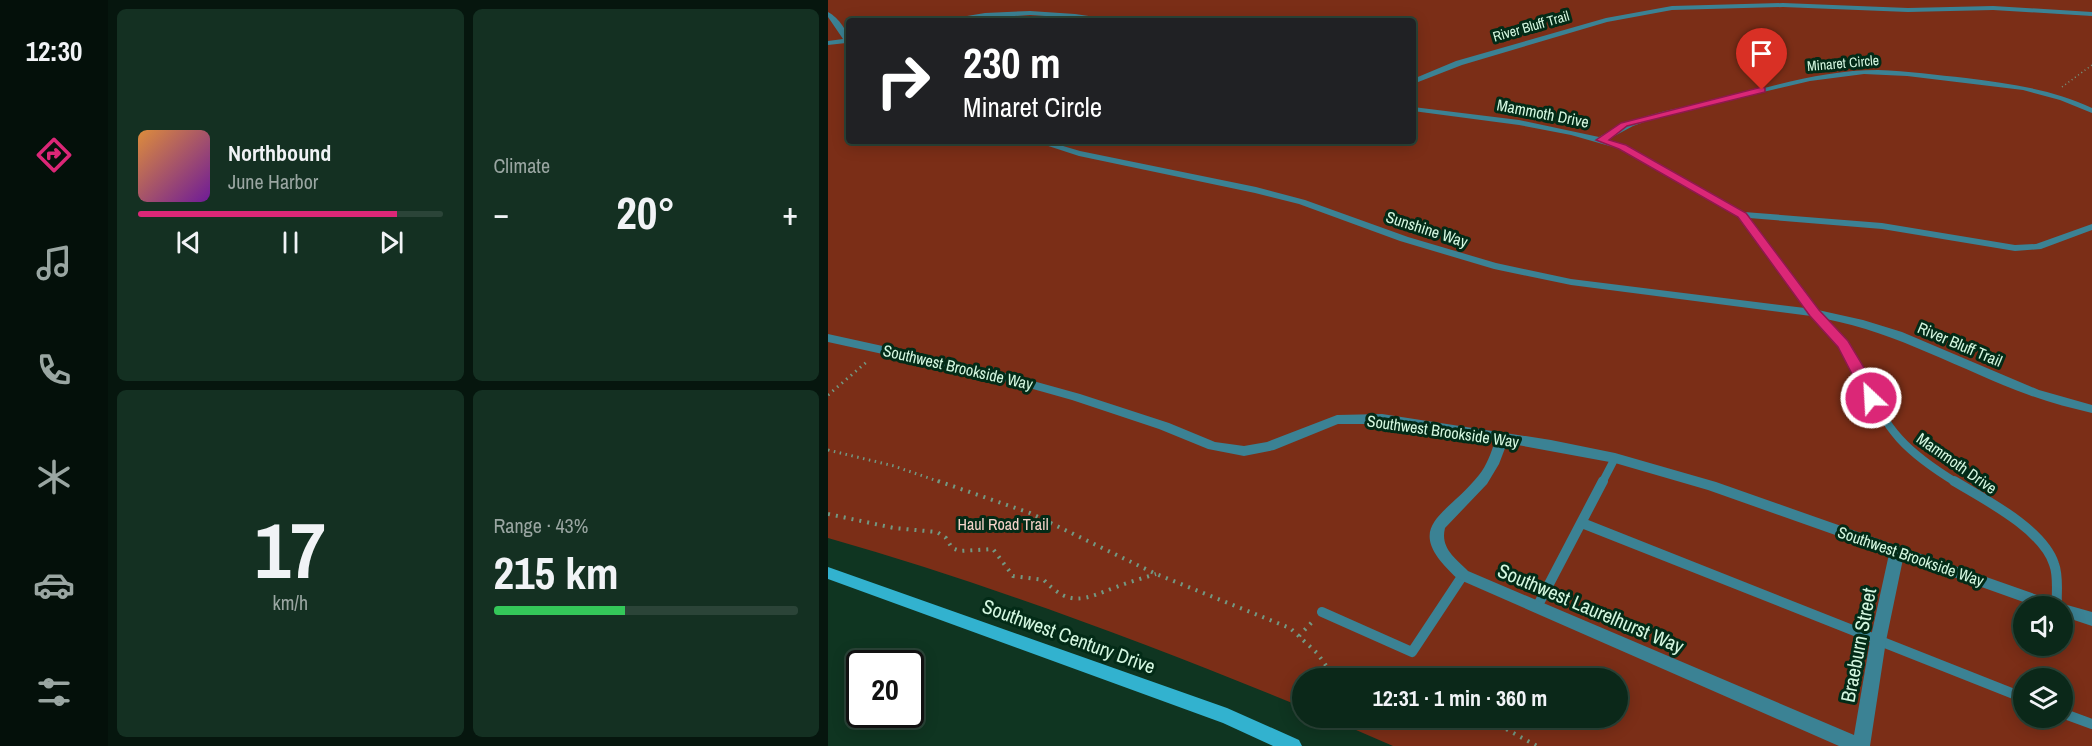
<!DOCTYPE html>
<meta charset="utf-8">
<style>
:root{--surface:#0b2819;--page:#143022;--text:#f1f3f6;--muted:#9aa6a2;--line:#2b4438;--accent:#db2777}
body{margin:0;font-family:"Archivo Narrow",sans-serif;background:var(--page);color:var(--text);height:100vh;display:flex;flex-direction:column;font-size:22px;white-space:nowrap}
*{box-sizing:border-box;margin:0}
p{font-size:20px;color:var(--muted)}
.icon{flex:none;width:33px;height:33px;fill:none;stroke:currentColor;stroke-width:2;stroke-linecap:round;stroke-linejoin:round}
.map{position:relative;flex:1;overflow:hidden}
.drawer{display:flex;flex-direction:column;gap:9px;padding:9px;background:#06160e;width:720px}
.drawer>*{flex:none}
.top-card{position:absolute;left:18px;top:18px;width:570px;height:126px;border-radius:6px;box-shadow:0 3px 15px #0003,0 0 0 2px var(--line);background:#202124;color:#fff;overflow:hidden}
.buttons{position:absolute;left:1185px;top:596px;display:grid;gap:12px}
.buttons a{display:grid;place-items:center;width:60px;height:60px;border-radius:50%;background:var(--surface);box-shadow:0 3px 15px #0003,0 0 0 2px var(--line);font-size:30px}
.speed{position:absolute;left:18px;top:650px;display:flex;gap:12px;font-size:30px;font-weight:700;text-align:center}
.speed>*{display:grid;place-content:center;width:78px;height:78px;border-radius:50%;background:var(--surface);box-shadow:0 3px 15px #0003,0 0 0 2px var(--line);line-height:1}
.speed .limit{border:3px solid #111;border-radius:9px;background:#fff;color:#111}
.pin{position:absolute;display:grid;place-items:center;width:51px;height:51px;color:#fff;margin:-62px -26px;border-radius:50% 50% 50% 0;rotate:-45deg;box-shadow:0 0 6px #0007}
.pin .icon{rotate:45deg}
.me{position:absolute;width:66px;margin:-33px;rotate:335deg;stroke-linejoin:round;filter:drop-shadow(0 0 4px #0008)}
.turn{display:flex;align-items:center;gap:21px;height:126px;padding:0 18px;font-size:27px}
.turn .icon{width:78px;height:78px;stroke-width:2.5}
.turn b{display:block;font-size:42px;line-height:51px}
.big{font-size:45px;font-weight:700;line-height:1.1}
.drawer .widget{flex:1;display:flex;flex-direction:column;justify-content:center;gap:9px;min-width:0;padding:0 21px;border-radius:9px;background:var(--page)}
.drawer .dial{align-items:center;gap:0}
.dial b{font-size:78px;line-height:1}
.song{display:flex;align-items:center;gap:18px}
.cover{width:72px;height:72px;border-radius:9px;background:linear-gradient(135deg,hsl(30 70% 55%),hsl(280 70% 35%))}
.played{height:6px;border-radius:3px;background:linear-gradient(90deg,var(--accent) 85%,var(--line) 85%)}
.keys{display:flex;justify-content:space-around;direction:ltr}
.heat{display:flex;justify-content:space-between;align-items:center;font-size:33px;direction:ltr}
.charge{height:9px;border-radius:4px;background:linear-gradient(90deg,#34c759 43%,var(--line) 0)}
.drawer .tiles{flex:1;display:grid;gap:9px;grid-template-columns:repeat(2,1fr)}
.trip{position:absolute;left:464px;top:668px;width:336px;height:60px;border-radius:30px;background:var(--surface);box-shadow:0 3px 15px #0003,0 0 0 2px var(--line);font-weight:700;line-height:60px;text-align:center}
main{display:flex;flex:1;min-height:0}
.menu{display:flex;flex-direction:column;width:108px;justify-content:space-around;align-items:center;background:#04100a;color:var(--muted)}
.menu .icon{width:42px;height:42px}
.menu .on{color:var(--accent)}
.menu b{font-size:27px;color:var(--text)}
.map>svg:first-child{display:block}
.green{fill:#7b2e17;fill-rule:evenodd}
.lines{fill:none;stroke-linecap:round;stroke-linejoin:round}
.path-far2{stroke:#739882;stroke-width:1.5;stroke-dasharray:1 3;stroke-linecap:butt}
.path-far1{stroke:#739882;stroke-width:3;stroke-dasharray:1.5 4.5;stroke-linecap:butt}
.path{stroke:#739882;stroke-width:4;stroke-dasharray:2 6;stroke-linecap:butt}
.service-far1{stroke:#3b8294;stroke-width:8}
.service{stroke:#3b8294;stroke-width:10}
.minor{fill:#3b8294;fill-rule:evenodd}
.secondary{fill:#32b2cf;fill-rule:evenodd}
.route{fill:#db2777;stroke:#8e194d;stroke-width:1.5}
.labels{text-anchor:middle;dominant-baseline:central;stroke-width:6;stroke-linejoin:round;paint-order:stroke}
.far-street-label{font-size:14px;fill:#d4f7e0;stroke:#032b17}
.street-label{font-size:16px;fill:#d4f7e0;stroke:#032b17}
.park-label{font-size:16px;fill:#f4d3c9;stroke:#032b17}
.near-street-label{font-size:20px;fill:#d4f7e0;stroke:#032b17}
</style>
<main>
<nav class="menu">
<b>12:30</b>
<svg class="icon on" aria-label="directions" viewBox="0 0 24 24"><path d="M12 3l9 9-9 9-9-9zM9 14v-3h6M13 9l2 2-2 2"/></svg>
<svg class="icon" aria-label="music" viewBox="0 0 24 24"><path d="M9 18V5l10-2v13"/><circle cx="6" cy="18" r="3"/><circle cx="16" cy="16" r="3"/></svg>
<svg class="icon" aria-label="phone" viewBox="0 0 24 24"><path d="M5 4h4l2 5-3 2q2 4 5 5l2-3 5 2v4C11 20 4 13 5 4z"/></svg>
<svg class="icon" aria-label="climate" viewBox="0 0 24 24"><path d="M12 3v18M4 7l16 10M4 17L20 7"/></svg>
<svg class="icon" aria-label="car" viewBox="0 0 24 24"><path d="M5 17H2v-5l4-1 3-4h7l3 4 3 1v5h-3M9 17h6M6 11h13"/><circle cx="7" cy="17" r="2"/><circle cx="17" cy="17" r="2"/></svg>
<svg class="icon" aria-label="filters" viewBox="0 0 24 24"><path d="M4 7h16M4 17h16"/><circle cx="9" cy="7" r="2"/><circle cx="15" cy="17" r="2"/></svg>
</nav>
<section class="drawer">
<div class="tiles">
<div class="widget">
<div class="song"><i class="cover"></i><div><b>Northbound</b><p>June Harbor</p></div></div>
<div class="played"></div>
<div class="keys"><svg class="icon" aria-label="previous" viewBox="0 0 24 24"><path d="M18 5L8 12l10 7zM5 5v14"/></svg><svg class="icon" aria-label="pause" viewBox="0 0 24 24"><path d="M8 5v14M16 5v14"/></svg><svg class="icon" aria-label="next" viewBox="0 0 24 24"><path d="M6 5l10 7-10 7zM19 5v14"/></svg></div>
</div>
<div class="widget"><p>Climate</p>
<div class="heat"><a>−</a><b class="big">20°</b><a>+</a></div>
</div>
<div class="widget dial"><b>17</b><p>km/h</p></div>
<div class="widget"><p>Range · 43%</p><b class="big">215 km</b><div class="charge"></div></div>
</div>
</section>
<div class="map">
<svg width="1264" height="746" viewBox="0 0 1264 746">
<rect width="100%" height="100%" fill="#0f3521"/>
<path class="green" d="M 0,0 L 1264,0 L 1264,746 L 565,746 L 498,717 L 789,717 L 789,678 L 474,678 L 474,707 C 318,643 161,584 0,538 ZM 21,21 L 585,21 L 585,141 L 21,141 ZM 1196,606 L 1234,606 L 1234,645 L 1196,645 ZM 1196,678 L 1234,678 L 1234,717 L 1196,717 Z"/>
<g class="lines">
<path class="path-far2" d="M 1234,87 L 1264,65"/>
<path class="path-far1" d="M 0,395 L 41,360
M 0,450 L 66,466 L 115,483"/>
<path class="path" d="M 110,481 L 202,513 L 328,574 L 462,628 L 489,653 L 507,678
M 0,514 L 66,528 L 109,532 L 118,538 L 124,548 L 132,551 L 165,549 L 185,576 L 216,580 C 242,608 257,599 288,587 C 301,582 315,578 328,574
M 471,636 L 484,622
M 632,717 L 678,729 L 709,746"/>
<path class="service-far1" d="M 1034,376 C 1058,431 1078,452 1129,483
M 774,483 L 787,458"/>
<path class="service" d="M 1126,481 C 1156,499 1215,529 1226,564 C 1231,577 1228,592 1229,606
M 754,523 L 1196,698
M 709,607 L 775,481
M 494,612 L 584,652 L 635,575
M 1234,713 L 1264,724"/>
<path class="minor" d="M 955,3 L 1080,8 L 1165,6 L 1264,12 L 1264,16 L 1165,10 L 1080,12 L 955,7 L 844,10 L 779,22 L 634,65 L 585,84 L 585,79 L 628,61 L 778,18 L 844,6 Z
M 202,11 L 247,14 L 295,21 L 202,15 L 109,21 L 157,13 Z
M 0,12 C 11,18 21,32 21,44 L 18,43 L 0,45 L 0,41 L 15,39 L 0,17 Z
M 1050,70 C 1080,71 1109,75 1138,78 C 1182,84 1224,89 1264,108 L 1264,113 L 1232,100 L 1195,90 L 1079,76 L 1036,74 L 982,81 L 833,116 L 805,126 L 779,140 L 798,145 L 916,212 L 1054,223 L 1187,245 L 1208,244 L 1264,224 L 1264,230 L 1213,249 L 1187,251 L 1054,229 L 921,218 L 990,310 L 1035,320 L 1074,332 L 1211,390 L 1264,405 L 1264,413 C 1243,408 1222,403 1201,395 C 1133,370 1070,333 998,319 L 1019,341 L 1040,376 L 1034,380 L 1030,379 L 1011,346 L 983,316 L 743,285 L 666,269 L 572,241 L 471,204 L 427,193 L 251,156 L 205,141 L 218,141 L 252,151 L 428,187 L 477,200 L 580,237 L 668,263 L 743,279 L 977,308 L 911,217 L 792,149 L 743,135 L 691,125 L 585,111 L 585,107 L 691,120 L 771,137 C 810,113 854,108 897,98 C 948,85 998,70 1050,70 Z
M 0,334 L 173,372 L 252,394 L 341,423 L 387,442 L 416,446 L 439,442 L 509,415 L 554,414 L 723,440 L 787,453 L 888,482 L 1232,603 L 1264,612 L 1264,626 L 1234,616 L 1234,606 L 1207,606 L 1075,559 L 1058,641 L 1042,746 L 1011,746 L 630,579 C 571,525 617,518 651,475 C 659,465 663,453 667,441 L 554,424 L 510,424 L 446,450 L 416,456 L 380,449 L 331,429 L 244,400 L 173,380 L 0,342 ZM 679,443 L 787,463 L 880,490 L 1061,554 L 1042,641 L 1026,735 L 640,571 C 627,558 612,548 617,528 L 659,484 L 671,464 Z"/>
<path class="secondary" d="M 0,567 L 399,708 L 471,740 L 474,746 L 445,746 L 395,723 L 0,579 Z"/>
</g>
<path class="route" d="M 934,87 L 937,88 L 937,92 L 799,126 L 781,140 L 798,145 L 918,213 L 991,310 L 1020,341 L 1041,376 L 1050,398 L 1048,401 L 1038,401 L 1010,347 L 982,316 L 910,217 L 791,149 L 768,140 L 793,123 Z"/>
<g class="labels">
<g class="far-street-label">
<text transform="translate(703 26) rotate(-16)">River Bluff Trail</text>
<text transform="translate(1015 63) rotate(-5)">Minaret Circle</text>
</g>
<g class="street-label">
<text transform="translate(715 113) rotate(11)">Mammoth Drive</text>
<text transform="translate(599 229) rotate(18)">Sunshine Way</text>
<text transform="translate(1132 344) rotate(23)">River Bluff Trail</text>
<text transform="translate(130 367) rotate(13)">Southwest Brookside Way</text>
<text transform="translate(615 431) rotate(8)">Southwest Brookside Way</text>
<text transform="translate(1129 463) rotate(35)">Mammoth Drive</text>
<text transform="translate(1083 556) rotate(19)">Southwest Brookside Way</text>
</g>
<g class="park-label">
<text x="175" y="524">Haul Road Trail</text>
</g>
<g class="near-street-label">
<text transform="translate(763 608) rotate(23)">Southwest Laurelhurst Way</text>
<text transform="translate(241 636) rotate(20)">Southwest Century Drive</text>
<text transform="translate(1030 645) rotate(-79)">Braeburn Street</text>
</g>
</g>
</svg>
<div class="buttons">
<a><svg class="icon" aria-label="sound" viewBox="0 0 24 24"><path d="M4 9h4l5-4v14l-5-4H4zM17 9q2 3 0 6"/></svg></a>
<a><svg class="icon" aria-label="layers" viewBox="0 0 24 24"><path d="M12 4l9 5-9 5-9-5zM3 14l9 5 9-5"/></svg></a>
</div>
<div class="speed"><div class="limit">20</div></div>
<div class="pin" style="left:934px;top:90px;background:#d93025"><svg class="icon" aria-label="arrive" viewBox="0 0 24 24"><path d="M6 21V4h12l-3 4 3 4H6"/></svg></div>
<svg class="me" style="left:1043px;top:398px" viewBox="-20 -20 40 40"><circle r="17" fill="#db2777" stroke="#fff" stroke-width="3"/><path d="M0-11L8 9 0 5-8 9z" fill="#fff"/></svg>
<div class="trip">12:31 · 1 min · 360 m</div>
<div class="top-card">
<div class="turn"><svg class="icon" aria-label="right" viewBox="0 0 24 24"><path d="M7 20v-9h11M14 6l5 5-5 5"/></svg><div><b>230 m</b>Minaret Circle</div></div>
</div>
</div>
</main>
